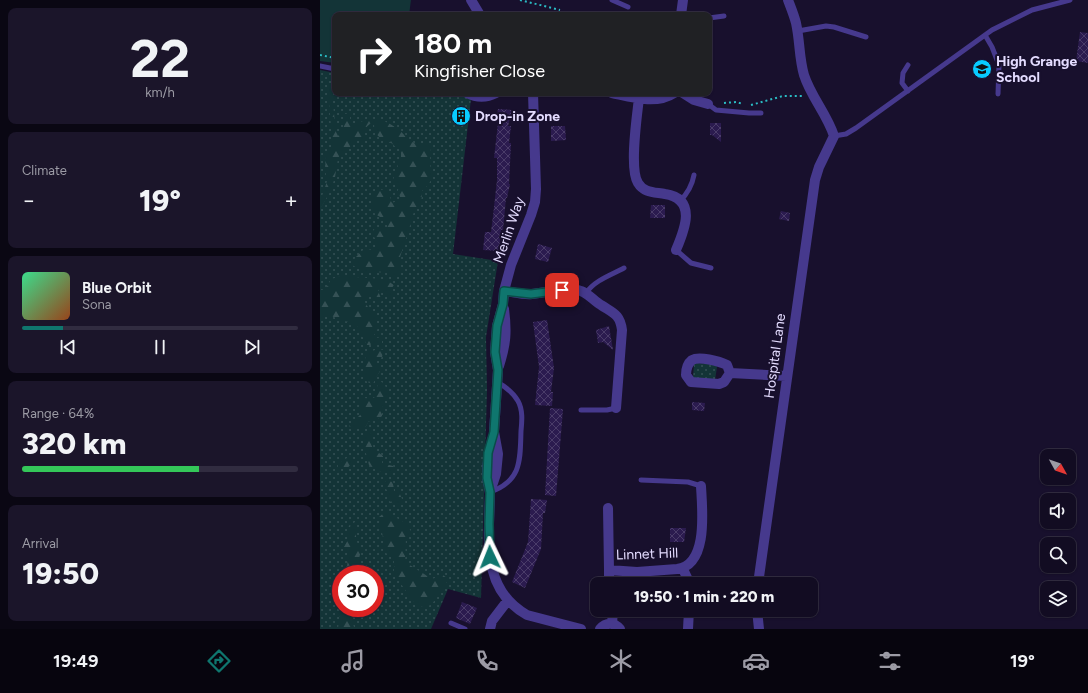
<!DOCTYPE html>
<meta charset="utf-8">
<style>
:root{--surface:#120c22;--page:#1b152a;--text:#f1f3f6;--muted:#9c9ba5;--line:#312c40;--accent:#0f766e}
body{margin:0;font-family:Figtree,sans-serif;background:var(--page);color:var(--text);height:100vh;display:flex;flex-direction:column;font-size:15px;white-space:nowrap}
*{box-sizing:border-box;margin:0}
p{font-size:13px;color:var(--muted)}
.icon{flex:none;width:22px;height:22px;fill:none;stroke:currentColor;stroke-width:2;stroke-linecap:round;stroke-linejoin:round}
.map{position:relative;flex:1;overflow:hidden}
.details{display:flex;flex-direction:column;gap:8px;padding:8px;background:#0a0713;width:320px}
.details>*{flex:none}
.top-card{position:absolute;left:12px;top:12px;width:380px;height:84px;border-radius:8px;box-shadow:0 1px 3px #0004,0 0 0 1px var(--line);background:#202124;color:#fff;overflow:hidden}
.needle{width:26px;rotate:130deg}
.fabs{position:absolute;left:720px;top:449px;display:grid;gap:8px}
.fabs a{display:grid;place-items:center;width:36px;height:36px;border-radius:8px;background:var(--surface);box-shadow:0 1px 3px #0004,0 0 0 1px var(--line);font-size:20px}
.speed{position:absolute;left:12px;top:565px;display:flex;gap:8px;font-size:20px;font-weight:700;text-align:center}
.speed>*{display:grid;place-content:center;width:52px;height:52px;border-radius:50%;background:var(--surface);box-shadow:0 1px 3px #0004,0 0 0 1px var(--line);line-height:1}
.speed .limit{border:6px solid #d22;background:#fff;color:#111}
.pin{position:absolute;display:grid;place-items:center;width:34px;height:34px;color:#fff;margin:-17px;border-radius:8px;box-shadow:0 2px 6px #0006}
.me{position:absolute;width:44px;margin:-22px;rotate:358deg;stroke-linejoin:round;filter:drop-shadow(0 0 3px #0008)}
.turn{display:flex;align-items:center;gap:14px;height:84px;padding:0 16px;font-size:18px}
.turn .icon{width:52px;height:52px;stroke-width:2.5}
.turn b{display:block;font-size:28px;line-height:34px}
.big{font-size:30px;font-weight:800;line-height:1.1}
.details .card{flex:1;display:flex;flex-direction:column;justify-content:center;gap:6px;min-width:0;padding:0 14px;border-radius:8px;background:var(--page)}
.details .dial{align-items:center;gap:0}
.dial b{font-size:52px;line-height:1}
.song{display:flex;align-items:center;gap:12px}
.cover{width:48px;height:48px;border-radius:6px;background:linear-gradient(135deg,hsl(150 70% 55%),hsl(20 70% 35%))}
.played{height:4px;border-radius:2px;background:linear-gradient(90deg,var(--accent) 15%,var(--line) 15%)}
.keys{display:flex;justify-content:space-around;direction:ltr}
.heat{display:flex;justify-content:space-between;align-items:center;font-size:22px;direction:ltr}
.charge{height:6px;border-radius:3px;background:linear-gradient(90deg,#34c759 64%,var(--line) 0)}
.trip{position:absolute;left:270px;top:577px;width:228px;height:40px;border-radius:8px;background:var(--surface);box-shadow:0 1px 3px #0004,0 0 0 1px var(--line);font-weight:800;line-height:40px;text-align:center}
.tabs{display:flex;height:64px;justify-content:space-around;align-items:center;background:#07050e;color:var(--muted)}
.tabs .icon{width:28px;height:28px}
.tabs .active{color:var(--accent)}
.tabs b{font-size:18px;color:var(--text)}
main{display:flex;flex:1;min-height:0}
.map>svg:first-child{display:block}
.grass{fill:url(#grass-dots);fill-rule:evenodd}
.forest{fill:url(#forest-firs)}
.park{fill:#133437}
.building{fill:url(#building-cross-hatch)}
.lines{fill:none;stroke-linecap:round;stroke-linejoin:round}
.path{stroke:#2bbcc4;stroke-width:2;stroke-dasharray:2 3;stroke-linecap:butt}
.lane{stroke:#46398d;stroke-width:5}
.street{stroke:#46398d;stroke-width:10}
.route-casing{stroke:#0a4d48;stroke-width:10}
.route{stroke:#0f766e;stroke-width:7}
.labels{text-anchor:middle;dominant-baseline:central;stroke-width:4;stroke-linejoin:round;paint-order:stroke}
.poi-label{font-size:14px;font-weight:bold;fill:#e4dcff;stroke:#18102d;text-anchor:start}
.street-label{font-size:14px;fill:#e4dcff;stroke:#18102d}
</style>
<main>
<section class="details">
<div class="card dial"><b>22</b><p>km/h</p></div>
<div class="card"><p>Climate</p>
<div class="heat"><a>−</a><b class="big">19°</b><a>+</a></div>
</div>
<div class="card">
<div class="song"><i class="cover"></i><div><b>Blue Orbit</b><p>Sona</p></div></div>
<div class="played"></div>
<div class="keys"><svg class="icon" aria-label="previous" viewBox="0 0 24 24"><path d="M18 5L8 12l10 7zM5 5v14"/></svg><svg class="icon" aria-label="pause" viewBox="0 0 24 24"><path d="M8 5v14M16 5v14"/></svg><svg class="icon" aria-label="next" viewBox="0 0 24 24"><path d="M6 5l10 7-10 7zM19 5v14"/></svg></div>
</div>
<div class="card"><p>Range · 64%</p><b class="big">320 km</b><div class="charge"></div></div>
<div class="card"><p>Arrival</p><b class="big">19:50</b></div>
</section>
<div class="map">
<svg width="768" height="629" viewBox="0 0 768 629">
<defs>
<pattern id="grass-dots" width="8" height="8" patternUnits="userSpaceOnUse"><rect width="8" height="8" fill="#133437"/><path d="M2 2h.1M6 6h.1" fill="none" stroke="#355155" stroke-width="1.8" stroke-linecap="round"/></pattern>
<pattern id="forest-firs" width="22" height="20" patternUnits="userSpaceOnUse"><rect width="22" height="20" fill="#133437"/><path d="M5 1l3.5 6h-7zM16 11l3.5 6h-7z" fill="#355155"/></pattern>
<pattern id="building-cross-hatch" width="8" height="8" patternUnits="userSpaceOnUse"><rect width="8" height="8" fill="#2b1b4f"/><path d="M0 0l8 8M0 8l8-8" fill="none" stroke="#4a3c69"/></pattern>
</defs>
<rect width="100%" height="100%" fill="#18102d"/>
<path class="grass" d="M 0,70 L 15,73 L 15,93 L 139,93 L 151,99 L 133,254 L 178,261 L 166,337 L 167,390 L 161,598 L 128,589 L 111,629 L 0,629 ZM 21,574 L 55,574 L 55,608 L 21,608 Z
M 375,363 L 395,364 L 397,367 L 395,380 L 377,380 L 373,377 L 374,364 Z"/>
<path class="forest" d="M 11,86 L 16,132 L 18,136 L 24,126 L 25,114 L 30,113 L 30,120 L 32,127 C 49,115 61,117 78,129 C 83,133 87,139 92,142 C 98,145 105,143 111,145 C 111,150 110,156 110,162 C 111,176 115,180 102,191 L 101,205 C 94,213 91,213 91,224 L 79,260 L 80,269 L 76,277 L 68,273 L 43,271 L 32,265 L 35,258 L 44,249 L 54,250 L 56,246 L 56,239 L 53,236 L 53,231 L 56,227 L 63,229 L 67,228 L 67,222 L 62,218 L 55,214 C 52,205 49,192 61,190 C 64,189 65,189 67,191 C 71,195 70,199 72,203 L 79,200 L 80,196 L 77,193 L 79,187 L 76,185 L 73,180 L 75,174 L 79,171 L 77,163 L 81,157 L 81,149 L 77,149 C 69,136 54,143 54,124 L 51,123 L 43,130 L 43,140 L 34,141 L 28,150 L 23,151 L 18,158 L 15,177 L 10,192 L 0,209 C 0,198 5,189 8,178 L 6,176 L 5,156 L 7,153 L 13,152 L 8,88 Z
M 22,276 L 61,279 L 66,280 L 74,285 L 71,289 L 71,295 L 68,297 L 63,289 L 61,287 L 58,291 L 62,301 L 59,303 L 52,297 L 44,297 L 43,299 L 49,309 L 52,311 L 53,315 L 58,319 L 55,322 C 59,327 58,330 54,335 L 57,338 L 61,337 L 62,338 L 62,344 L 57,345 L 53,343 L 50,345 L 47,345 L 45,342 L 46,338 L 42,337 C 35,318 34,325 18,319 C 14,317 10,315 6,314 L 3,318 L 0,319 L 0,295 L 1,290 L 6,289 L 11,279 Z
M 57,349 L 64,350 L 62,357 L 57,360 L 57,365 L 61,370 L 56,377 L 53,384 L 47,382 L 43,375 L 47,371 L 44,366 L 46,354 Z
M 62,382 C 72,394 67,395 63,406 C 62,409 62,413 62,416 L 57,420 L 48,422 L 45,428 L 32,428 L 29,426 L 41,414 L 39,409 L 39,401 L 46,398 L 50,400 L 55,397 L 58,383 Z
M 49,432 L 52,434 C 49,441 52,448 56,455 L 59,453 L 63,456 L 62,463 L 65,465 L 69,465 L 73,466 L 74,470 L 72,473 C 63,473 56,471 49,465 L 42,438 L 44,435 Z
M 29,457 L 32,459 L 32,463 C 29,468 24,470 18,467 L 18,463 Z
M 66,480 L 73,482 L 74,491 L 79,492 L 82,499 L 79,506 L 70,502 L 68,491 L 63,486 Z
M 65,512 L 86,523 L 92,533 L 90,536 L 86,537 L 85,562 L 112,579 L 123,575 L 128,579 L 125,587 L 111,605 L 102,607 L 93,601 L 74,574 L 74,559 L 66,553 L 59,517 Z
M 35,522 C 36,533 35,542 41,551 L 38,562 L 33,568 L 35,574 L 21,574 L 21,573 L 27,566 L 29,553 L 24,547 L 29,538 L 27,528 Z
M 25,608 L 36,608 L 37,614 L 31,619 L 34,627 L 31,629 L 18,629 L 20,610 Z"/>
<path class="park" d="M 0,0 L 91,0 L 89,15 L 15,15 L 15,63 L 0,61 Z"/>
<path class="building" d="M 760,32 L 768,33 L 768,63 L 756,61 Z
M 178,109 L 192,110 L 188,126 L 191,126 L 189,143 L 191,143 L 189,184 L 190,184 L 187,198 L 186,198 L 183,230 L 181,230 L 179,251 L 163,250 L 165,232 L 171,232 L 173,216 L 177,180 L 177,158 L 174,158 L 178,123 L 176,122 Z
M 390,123 L 401,123 L 401,142 L 392,135 L 390,135 Z
M 231,126 L 245,126 L 246,140 L 231,141 Z
M 331,205 L 345,205 L 345,218 L 330,218 Z
M 461,211 L 470,213 L 469,221 L 459,219 Z
M 218,244 L 232,248 L 228,262 L 215,259 Z
M 227,320 L 234,368 L 231,392 L 233,392 L 232,406 L 215,405 L 219,367 L 213,322 Z
M 289,326 L 293,350 L 283,342 L 278,343 L 276,330 Z
M 372,402 L 385,403 L 384,411 L 372,410 Z
M 230,408 L 243,409 L 236,496 L 225,495 Z
M 211,499 L 227,500 L 225,513 L 223,513 L 221,549 L 205,588 L 192,582 L 208,542 Z
M 350,528 L 366,528 L 364,542 L 350,542 Z
M 142,602 L 157,608 L 150,624 L 136,618 Z"/>
<g class="lines">
<path class="path" d="M 200,0 L 240,10
M 0,55 L 15,58
M 404,103 L 416,102 L 423,104
M 431,105 L 463,96 L 484,96"/>
<path class="lane" d="M 292,0 L 308,7
M 389,18 L 404,16
M 478,31 L 506,26 L 514,27 L 546,37
M 665,35 L 672,47 L 679,65 L 678,94
M 588,65 L 583,73 L 582,83 L 588,91
M 0,66 L 15,69
M 388,104 L 396,110 L 429,113 L 441,113
M 514,136 L 526,134 L 536,128 L 672,30 L 712,10 L 750,0
M 360,201 C 368,193 372,186 374,175
M 356,250 L 371,263 L 391,268
M 266,293 C 275,280 291,275 304,268
M 261,410 L 287,410 L 296,408
M 321,480 L 368,482 L 381,486
M 170,492 C 202,481 200,460 201,431 C 202,421 203,410 198,401 C 193,392 186,387 177,382
M 131,623 L 145,629"/>
<path class="street" d="M 151,0 L 160,15
M 361,15 L 363,0
M 147,93 C 157,98 166,98 176,93
M 292,93 C 311,97 336,105 354,93
M 363,93 L 374,100 L 388,104
M 319,98 C 317,116 309,169 318,183 C 324,193 334,192 345,194 C 378,199 364,231 356,250
M 184,291 C 193,292 203,295 212,294 C 225,293 249,286 261,291 C 269,294 274,301 281,305 C 293,313 300,314 302,330 L 296,408
M 179,366 C 186,344 187,332 184,309
M 410,373 L 407,365 C 399,361 379,356 372,360 C 367,364 366,370 366,375 L 371,382 L 399,384 L 404,382 L 410,373 L 466,376
M 173,437 C 169,450 167,463 167,476 C 167,482 170,488 170,494 C 169,540 161,589 207,615 L 261,629
M 170,492 L 176,474 L 178,454 L 174,432 L 178,370 L 175,352 L 177,326 L 183,304 L 184,291 L 191,265 L 211,215 L 215,202 L 216,189 L 213,93
M 288,508 L 289,570
M 363,569 L 370,584
M 289,584 L 289,570 L 317,572 L 357,569 C 389,565 382,508 381,486
M 438,584 L 495,180 L 499,167 L 514,136 C 507,114 491,97 484,75 C 479,58 480,41 476,23 C 474,15 471,8 468,0
M 437,610 L 439,629
M 292,624 L 293,610
M 170,629 L 172,621 L 188,600
M 280,629 C 286,622 294,622 300,629
M 368,629 L 369,610"/>
</g>
<g class="lines">
<defs>
<path id="route" d="M 170,557 L 169,524 L 170,492 L 167,478 L 168,453 L 174,432 L 178,370 L 175,352 L 177,326 L 183,304 L 184,291 L 211,294 L 242,290"/>
</defs>
<use href="#route" class="route-casing"/>
<use href="#route" class="route"/>
</g>
<defs>
<symbol id="school-disc" viewBox="-11 -11 22 22"><circle r="9.5" fill="#08cbff" stroke="#18102d"/><path d="M0-5L7-2L0 1L-7-2ZM-4 1L0 2.5L4 1V4Q0 6-4 4Z" fill="#111"/></symbol>
<symbol id="building-disc" viewBox="-11 -11 22 22"><circle r="9.5" fill="#08cbff" stroke="#18102d"/><path d="M-4-6H4V6H1V3H-1V6H-4ZM-2.5-4.3h1.7v1.8h-1.7ZM.8-4.3h1.7v1.8H.8ZM-2.5-1h1.7V.8h-1.7ZM.8-1h1.7V.8H.8Z" fill="#111"/></symbol>
</defs>
<g fill-rule="evenodd">
<use href="#school-disc" x="651" y="58" width="22" height="22"/>
<use href="#building-disc" x="130" y="105" width="22" height="22"/>
</g>
<g class="labels">
<g class="poi-label">
<text x="676" y="61">High Grange<tspan x="676" dy="16">School</tspan></text>
<text x="155" y="116">Drop-in Zone</text>
</g>
<g class="street-label">
<text transform="translate(189 230) rotate(-71)">Merlin Way</text>
<text transform="translate(455 356) rotate(-82)">Hospital Lane</text>
<text transform="translate(327 554) rotate(-2)">Linnet Hill</text>
</g>
</g>
</svg>
<div class="fabs">
<a><svg class="needle" viewBox="-14 -14 28 28"><path d="M0-13l5 13h-10z" fill="#e53935"/><path d="M0 13l5-13h-10z" fill="#9c9ba5"/></svg></a>
<a><svg class="icon" aria-label="sound" viewBox="0 0 24 24"><path d="M4 9h4l5-4v14l-5-4H4zM17 9q2 3 0 6"/></svg></a>
<a><svg class="icon" aria-label="search" viewBox="0 0 24 24"><circle cx="10" cy="10" r="6"/><path d="M15 15l6 6"/></svg></a>
<a><svg class="icon" aria-label="layers" viewBox="0 0 24 24"><path d="M12 4l9 5-9 5-9-5zM3 14l9 5 9-5"/></svg></a>
</div>
<div class="speed"><div class="limit">30</div></div>
<div class="pin" style="left:242px;top:290px;background:#d93025"><svg class="icon" aria-label="arrive" viewBox="0 0 24 24"><path d="M6 21V4h12l-3 4 3 4H6"/></svg></div>
<svg class="me" style="left:170px;top:557px" viewBox="-20 -20 40 40"><path d="M0-17L14 15 0 8-14 15z" fill="#0f766e" stroke="#fff" stroke-width="4"/></svg>
<div class="trip">19:50 · 1 min · 220 m</div>
<div class="top-card">
<div class="turn"><svg class="icon" aria-label="right" viewBox="0 0 24 24"><path d="M7 20v-9h11M14 6l5 5-5 5"/></svg><div><b>180 m</b>Kingfisher Close</div></div>
</div>
</div>
</main>
<nav class="tabs">
<b>19:49</b>
<svg class="icon active" aria-label="directions" viewBox="0 0 24 24"><path d="M12 3l9 9-9 9-9-9zM9 14v-3h6M13 9l2 2-2 2"/></svg>
<svg class="icon" aria-label="music" viewBox="0 0 24 24"><path d="M9 18V5l10-2v13"/><circle cx="6" cy="18" r="3"/><circle cx="16" cy="16" r="3"/></svg>
<svg class="icon" aria-label="phone" viewBox="0 0 24 24"><path d="M5 4h4l2 5-3 2q2 4 5 5l2-3 5 2v4C11 20 4 13 5 4z"/></svg>
<svg class="icon" aria-label="climate" viewBox="0 0 24 24"><path d="M12 3v18M4 7l16 10M4 17L20 7"/></svg>
<svg class="icon" aria-label="car" viewBox="0 0 24 24"><path d="M5 17H2v-5l4-1 3-4h7l3 4 3 1v5h-3M9 17h6M6 11h13"/><circle cx="7" cy="17" r="2"/><circle cx="17" cy="17" r="2"/></svg>
<svg class="icon" aria-label="filters" viewBox="0 0 24 24"><path d="M4 7h16M4 17h16"/><circle cx="9" cy="7" r="2"/><circle cx="15" cy="17" r="2"/></svg>
<b>19°</b>
</nav>
